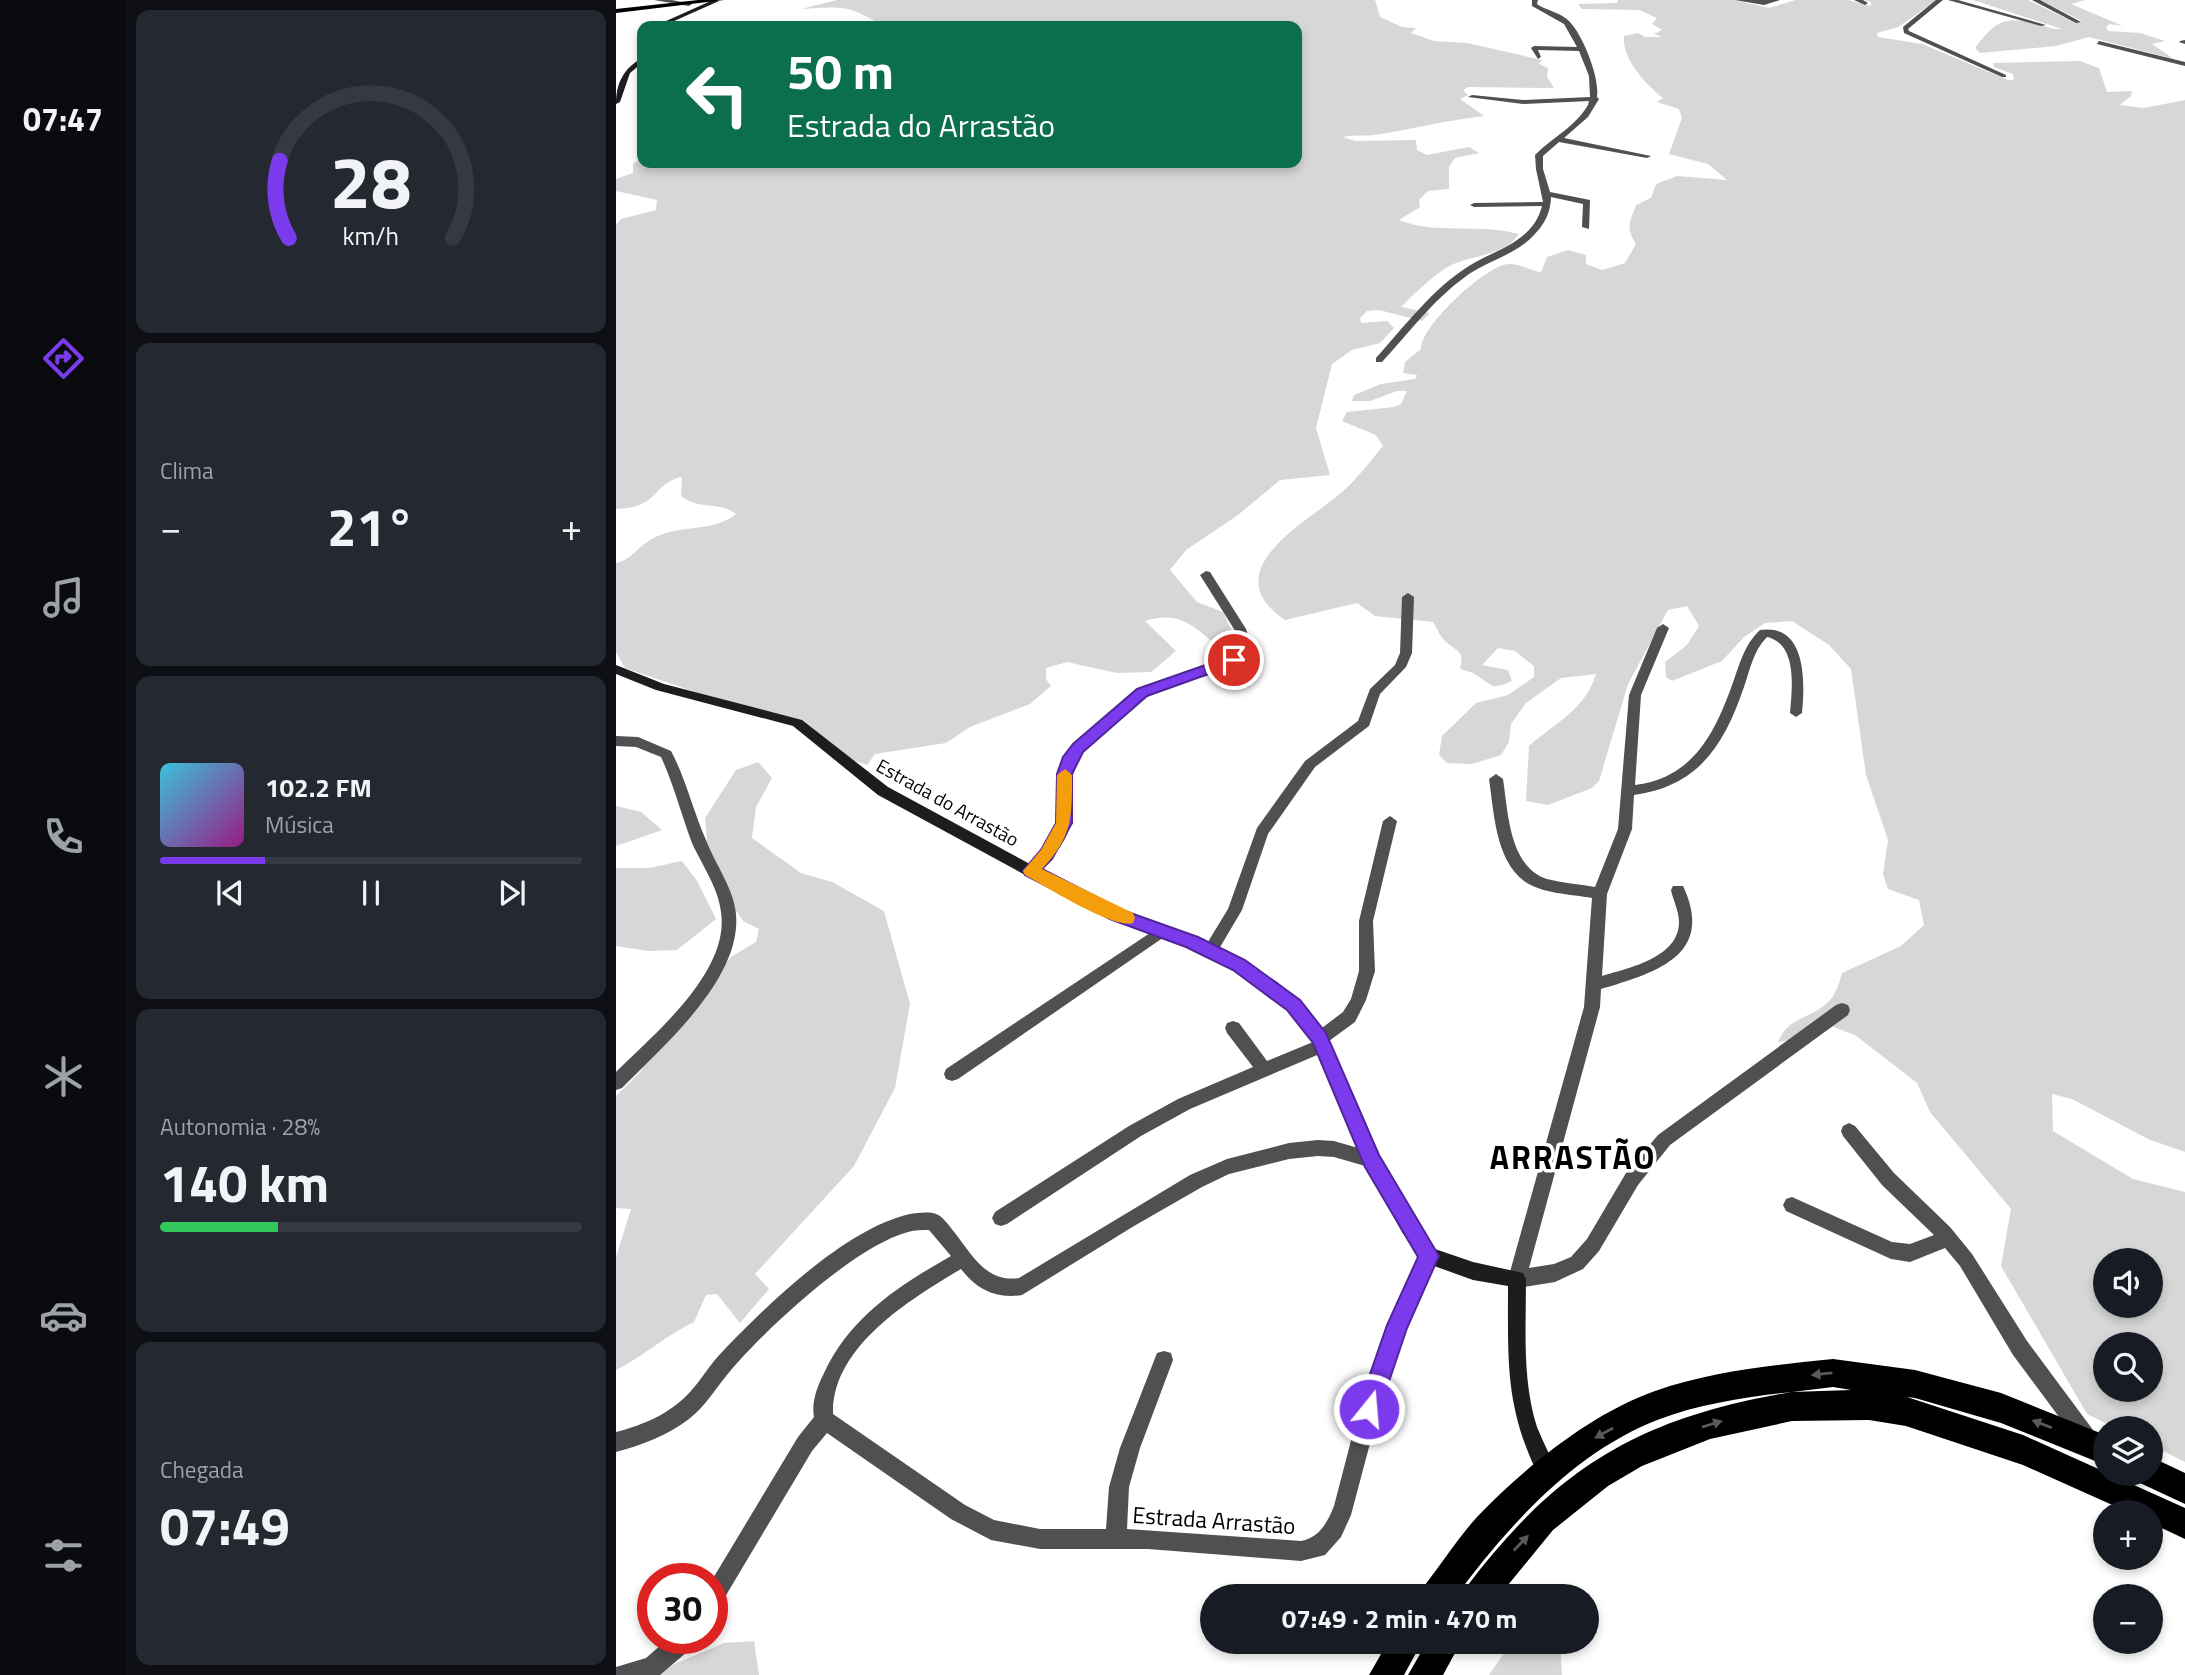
<!DOCTYPE html>
<html lang="pt">
<meta charset="utf-8">
<style>
:root{--surface:#171b24;--page:#242831;--text:#f1f3f6;--muted:#9ea1a6;--line:#363941;--accent:#7c3aed}
body{margin:0;font-family:"Titillium Web",sans-serif;background:var(--page);color:var(--text);height:100vh;display:flex;flex-direction:column;font-size:26px;white-space:nowrap}
*{box-sizing:border-box;margin:0}
p{font-size:23px;color:var(--muted)}
.icon{flex:none;width:38px;height:38px;fill:none;stroke:currentColor;stroke-width:2;stroke-linecap:round;stroke-linejoin:round}
.map{position:relative;flex:1;overflow:hidden}
.details{display:flex;flex-direction:column;gap:10px;padding:10px;background:#0d0f14;width:490px}
.details>*{flex:none}
.guide{position:absolute;left:21px;top:21px;width:665px;height:147px;border-radius:14px;box-shadow:0 4px 10px #0003;background:#0b6e4f;color:#fff;overflow:hidden}
.fabs{position:absolute;left:1477px;top:1248px;display:grid;gap:14px}
.fabs a{display:grid;place-items:center;width:70px;height:70px;border-radius:50%;background:var(--surface);box-shadow:0 4px 10px #0003;font-size:35px}
.speed{position:absolute;left:21px;top:1563px;display:flex;gap:14px;font-size:35px;font-weight:700;text-align:center}
.speed>*{display:grid;place-content:center;width:91px;height:91px;border-radius:50%;background:var(--surface);box-shadow:0 4px 10px #0003;line-height:1}
.speed .limit{border:10px solid #d22;background:#fff;color:#111}
.pin{position:absolute;display:grid;place-items:center;width:60px;height:60px;color:#fff;margin:-30px;border:4px solid #fff;border-radius:50%;box-shadow:0 2px 7px #0007}
.me{position:absolute;width:77px;margin:-38px;rotate:17deg;stroke-linejoin:round;filter:drop-shadow(0 0 5px #0008)}
.turn{display:flex;align-items:center;gap:24px;height:147px;padding:0 35px;font-size:32px}
.turn .icon{width:91px;height:91px;stroke-width:2.5}
.turn b{display:block;font-size:49px;line-height:60px}
.big{font-size:52px;font-weight:700;line-height:1.1}
.details .widget{flex:1;display:flex;flex-direction:column;justify-content:center;gap:10px;min-width:0;padding:0 24px;border-radius:14px;background:var(--page)}
.details .dial{align-items:center;gap:0}
.dial svg{height:182px;overflow:visible;fill:none;stroke:var(--line);stroke-width:7;stroke-linecap:round;text-anchor:middle}
.dial text{fill:var(--text);stroke:none}
.song{display:flex;align-items:center;gap:21px}
.cover{width:84px;height:84px;border-radius:10px;background:linear-gradient(135deg,hsl(190 70% 55%),hsl(310 70% 35%))}
.played{height:7px;border-radius:4px;background:linear-gradient(90deg,var(--accent) 25%,var(--line) 25%)}
.keys{display:flex;justify-content:space-around;direction:ltr}
.heat{display:flex;justify-content:space-between;align-items:center;font-size:38px;direction:ltr}
.charge{height:10px;border-radius:5px;background:linear-gradient(90deg,#34c759 28%,var(--line) 0)}
.trip{position:absolute;left:584px;top:1584px;width:399px;height:70px;border-radius:35px;background:var(--surface);box-shadow:0 4px 10px #0003;font-weight:700;line-height:70px;text-align:center}
main{display:flex;flex:1;min-height:0}
.tabs{display:flex;flex-direction:column;width:126px;justify-content:space-around;align-items:center;background:#090b0e;color:var(--muted)}
.tabs .icon{width:49px;height:49px}
.tabs .active{color:var(--accent)}
.tabs b{font-size:32px;color:var(--text)}
.map>svg:first-child{display:block}
.green{fill:#d7d7d7;fill-rule:evenodd}
.lines{fill:none;stroke-linecap:round;stroke-linejoin:round}
.street{fill:#505050;fill-rule:evenodd}
.secondary{fill:#1d1d1d;fill-rule:evenodd}
.primary{fill:#000;fill-rule:evenodd}
.highway{fill:#000;fill-rule:evenodd}
.oneway{fill:#595959}
.route{fill:#7c3aed;stroke:#51269a;stroke-width:2}
.slow{fill:#f59e0b}
.labels{text-anchor:middle;dominant-baseline:central;stroke-width:7;stroke-linejoin:round;paint-order:stroke}
.street-label{font-size:19px;fill:#000;stroke:#fff}
.near-street-label{font-size:23px;fill:#000;stroke:#fff}
.near-district-label{font-size:32px;font-weight:bold;letter-spacing:2px;fill:#000;stroke:#fff}
</style>
<main>
<nav class="tabs">
<b>07:47</b>
<svg class="icon active" aria-label="directions" viewBox="0 0 24 24"><path d="M12 3l9 9-9 9-9-9zM9 14v-3h6M13 9l2 2-2 2"/></svg>
<svg class="icon" aria-label="music" viewBox="0 0 24 24"><path d="M9 18V5l10-2v13"/><circle cx="6" cy="18" r="3"/><circle cx="16" cy="16" r="3"/></svg>
<svg class="icon" aria-label="phone" viewBox="0 0 24 24"><path d="M5 4h4l2 5-3 2q2 4 5 5l2-3 5 2v4C11 20 4 13 5 4z"/></svg>
<svg class="icon" aria-label="climate" viewBox="0 0 24 24"><path d="M12 3v18M4 7l16 10M4 17L20 7"/></svg>
<svg class="icon" aria-label="car" viewBox="0 0 24 24"><path d="M5 17H2v-5l4-1 3-4h7l3 4 3 1v5h-3M9 17h6M6 11h13"/><circle cx="7" cy="17" r="2"/><circle cx="17" cy="17" r="2"/></svg>
<svg class="icon" aria-label="filters" viewBox="0 0 24 24"><path d="M4 7h16M4 17h16"/><circle cx="9" cy="7" r="2"/><circle cx="15" cy="17" r="2"/></svg>
</nav>
<section class="details">
<div class="widget dial"><svg viewBox="0 0 100 80">
<path d="M14 69A42 42 0 1 1 86 69"/>
<path d="M14 69A42 42 0 0 1 10 35" stroke="#7c3aed"/>
<text x="50" y="56" font-size="32" font-weight="700">28</text>
<text x="50" y="72" font-size="11">km/h</text>
</svg></div>
<div class="widget"><p>Clima</p>
<div class="heat"><a>−</a><b class="big">21°</b><a>+</a></div>
</div>
<div class="widget">
<div class="song"><i class="cover"></i><div><b>102.2 FM</b><p>Música</p></div></div>
<div class="played"></div>
<div class="keys"><svg class="icon" aria-label="previous" viewBox="0 0 24 24"><path d="M18 5L8 12l10 7zM5 5v14"/></svg><svg class="icon" aria-label="pause" viewBox="0 0 24 24"><path d="M8 5v14M16 5v14"/></svg><svg class="icon" aria-label="next" viewBox="0 0 24 24"><path d="M6 5l10 7-10 7zM19 5v14"/></svg></div>
</div>
<div class="widget"><p>Autonomia · 28%</p><b class="big">140 km</b><div class="charge"></div></div>
<div class="widget"><p>Chegada</p><b class="big">07:49</b></div>
</section>
<div class="map">
<svg width="1569" height="1675" viewBox="0 0 1569 1675">
<rect width="100%" height="100%" fill="#fff"/>
<path class="green" d="M 221,0 L 759,0 L 764,17 L 786,27 L 800,28 L 795,33 L 818,41 L 851,43 L 926,60 L 923,64 L 932,68 L 931,77 L 938,88 L 852,87 L 847,90 L 852,95 L 844,99 L 868,116 C 833,120 800,128 765,134 C 752,137 741,134 727,137 L 739,141 L 800,140 L 801,150 L 811,155 L 853,147 L 863,153 L 839,158 L 833,167 L 833,189 L 812,191 L 803,200 L 804,207 L 783,220 C 820,235 863,223 903,234 C 887,258 852,254 830,268 C 813,279 799,293 785,307 L 814,313 L 806,321 L 763,310 L 751,311 L 744,318 L 745,323 L 771,321 L 778,328 L 764,343 L 736,350 L 716,364 L 700,428 L 714,475 L 664,480 L 622,515 L 570,550 L 554,570 L 581,602 L 607,612 L 617,633 L 607,650 C 579,629 567,609 529,621 L 560,651 L 535,672 L 501,673 L 451,662 L 430,668 L 430,679 L 435,686 L 414,704 L 354,727 L 330,743 L 259,754 L 251,765 L 239,761 L 182,720 L 88,695 L 9,668 L 0,652 L 0,563 C 16,560 21,547 36,539 C 63,523 95,534 120,514 C 103,501 82,510 65,496 L 66,477 C 36,483 44,508 0,509 L 0,225 L 5,219 L 40,210 L 41,200 L 0,191 L 0,179 L 17,173 L 17,164 L 26,157 L 26,163 L 681,163 L 681,26 L 266,26 C 232,4 226,7 185,9 Z
M 1002,0 L 1118,0 L 1153,8 L 1180,0 L 1232,0 L 1255,6 L 1255,2 L 1248,0 L 1321,0 L 1282,27 L 1261,33 L 1262,37 L 1306,44 L 1392,80 L 1398,80 L 1397,74 L 1378,67 L 1377,63 L 1464,61 L 1483,68 L 1491,92 L 1516,91 L 1515,96 L 1504,105 L 1528,108 L 1569,100 L 1569,1152 L 1532,1139 L 1456,1099 L 1436,1094 L 1437,1131 L 1517,1179 L 1569,1192 L 1569,1462 L 1535,1445 L 1535,1428 L 1499,1428 L 1471,1414 L 1385,1266 L 1395,1209 L 1314,1112 L 1301,1083 L 1239,1035 L 1207,1023 L 1180,1039 L 1162,1042 C 1171,1018 1193,1019 1210,1004 C 1219,997 1223,984 1226,973 L 1285,946 L 1308,925 L 1303,900 L 1272,889 L 1267,874 L 1272,840 L 1250,775 L 1235,669 L 1213,645 L 1176,621 L 1149,623 L 1128,637 L 1106,661 L 1056,681 L 1050,677 L 1049,662 L 1071,645 L 1083,626 L 1071,606 L 1052,610 L 1012,684 L 983,781 L 976,788 L 932,805 L 910,801 L 913,746 C 939,723 969,710 980,674 L 945,678 L 910,703 L 895,724 L 893,742 L 885,755 L 856,764 L 831,763 L 823,755 L 826,736 L 860,703 L 892,695 L 918,677 L 918,666 L 899,651 L 882,648 L 866,665 L 892,670 L 896,681 C 874,691 877,685 860,675 C 855,671 850,672 844,668 C 849,652 841,651 830,642 C 824,637 821,628 817,622 L 759,616 L 741,603 L 669,620 C 601,574 680,528 719,498 C 737,484 752,464 767,446 L 760,435 L 726,421 L 731,412 L 778,407 L 785,404 L 791,391 L 781,391 L 754,401 L 736,401 L 738,395 L 765,384 L 799,379 L 801,375 L 787,373 L 789,362 L 805,349 C 805,326 864,272 887,265 C 900,261 912,270 925,272 L 931,257 L 952,250 L 970,255 L 970,264 L 986,270 L 1009,263 L 1020,244 C 1009,227 1014,222 1020,205 L 1035,198 L 1040,184 L 1061,176 L 1111,180 L 1092,164 L 1053,154 L 1066,118 L 1063,109 L 1041,102 L 1047,98 C 1029,84 1006,59 1008,36 L 1022,33 L 1029,37 L 1046,37 L 1038,34 L 1046,30 L 1036,24 L 1041,18 L 1023,10 L 966,9 L 962,4 L 1001,3 ZM 1489,1260 L 1535,1260 L 1535,1306 L 1489,1306 ZM 1489,1344 L 1535,1344 L 1535,1390 L 1489,1390 Z
M 1357,0 L 1412,0 L 1460,23 L 1466,21 L 1424,0 L 1469,0 L 1455,4 L 1507,26 L 1494,24 L 1490,27 L 1492,31 L 1524,33 L 1549,41 L 1536,44 L 1558,59 L 1473,37 L 1440,46 L 1364,53 L 1359,48 C 1380,20 1390,15 1425,25 C 1432,27 1439,30 1446,29 Z
M 142,762 L 156,778 L 140,807 L 136,838 L 185,873 L 216,882 L 268,911 L 294,1004 L 279,1088 L 238,1166 L 139,1274 L 153,1289 L 124,1323 L 101,1294 L 90,1295 L 78,1322 C 50,1335 28,1356 0,1370 L 0,1257 L 15,1209 L 0,1208 L 0,1096 L 24,1072 L 115,957 L 140,942 L 143,929 L 127,921 L 99,880 L 93,862 L 89,818 L 120,770 Z
M 0,806 L 25,812 L 46,830 L 0,846 Z
M 66,861 L 81,881 L 100,919 L 61,950 L 32,951 L 0,946 L 0,868 L 33,868 Z
M 138,1641 L 143,1675 L 33,1675 L 108,1643 Z
M 902,1642 L 944,1642 L 946,1675 L 873,1675 L 886,1656 Z"/>
<g class="lines">
<path class="street" d="M 38,0 L 56,0 L 76,4 L 73,6 Z
M 916,0 L 922,0 L 921,4 L 924,6 C 933,11 945,13 953,21 C 967,35 984,78 981,97 L 983,99 L 972,117 L 948,138 L 1035,156 L 1031,158 L 943,142 L 927,156 L 927,169 L 934,192 L 974,200 L 973,229 L 966,227 L 967,204 L 935,197 C 935,212 928,225 918,235 C 900,255 870,261 849,277 C 817,300 793,333 766,362 L 760,362 L 760,358 C 789,326 816,289 853,266 C 880,249 917,242 926,206 L 858,207 L 854,205 L 858,203 L 927,202 L 920,169 L 919,155 C 937,137 959,127 972,105 L 973,101 L 907,104 L 852,97 L 856,95 L 907,100 L 974,97 L 973,76 L 963,51 L 922,50 L 925,57 L 922,59 L 915,48 L 918,46 L 961,47 L 948,24 L 916,6 Z
M 1119,0 L 1164,0 L 1148,5 Z
M 1238,0 L 1247,0 L 1252,3 L 1249,5 Z
M 1320,0 L 1327,0 L 1292,29 L 1293,31 L 1390,75 L 1390,77 L 1386,77 L 1288,33 L 1287,27 Z
M 1332,0 L 1342,0 L 1430,25 L 1425,26 Z
M 1416,0 L 1424,0 L 1465,22 L 1460,23 Z
M 1569,40 L 1569,44 L 1563,42 L 1564,41 Z
M 1483,41 L 1569,62 L 1569,66 L 1481,44 Z
M 590,571 L 594,572 L 630,629 L 636,648 C 612,680 563,677 530,696 C 514,707 484,735 469,749 C 448,770 461,801 454,827 C 448,846 433,861 420,875 L 410,875 L 408,871 L 410,867 C 421,855 435,842 440,826 C 449,795 435,776 457,745 L 522,690 L 614,657 L 624,647 L 618,629 L 584,575 Z
M 792,593 L 798,597 L 796,653 L 790,667 L 764,694 L 753,726 L 699,767 L 652,834 L 626,910 L 600,954 L 595,956 L 590,954 L 587,950 L 612,909 L 641,828 L 689,761 L 742,721 L 754,689 L 779,665 L 784,653 L 786,597 Z
M 1047,624 L 1053,628 L 1025,695 L 1019,785 C 1075,778 1097,737 1115,688 C 1123,667 1127,646 1144,630 C 1191,623 1189,683 1186,713 L 1180,717 L 1174,713 C 1176,689 1182,644 1151,637 C 1137,651 1134,670 1128,687 C 1108,745 1083,786 1018,795 L 1016,829 L 991,894 L 986,976 C 1012,968 1063,958 1063,922 C 1063,911 1057,900 1055,890 L 1057,886 L 1067,886 C 1100,956 1038,973 985,989 L 984,1007 L 913,1268 L 938,1264 L 955,1257 L 971,1239 L 1010,1173 L 1042,1135 L 1220,1005 L 1226,1003 L 1232,1005 L 1234,1010 L 1232,1015 L 1054,1145 L 1022,1185 L 983,1251 L 967,1269 L 939,1282 L 901,1288 L 895,1285 L 892,1279 L 968,1007 L 976,898 C 955,894 926,894 908,881 C 879,859 878,811 873,779 L 880,774 L 887,779 C 892,811 893,867 931,879 C 946,883 963,884 979,887 L 1002,829 L 1013,695 L 1041,628 Z
M 0,736 L 22,737 L 55,751 C 70,779 77,811 90,840 C 99,864 118,889 120,914 C 126,979 47,1046 6,1088 L 0,1090 L 0,1072 C 38,1034 114,972 105,912 C 102,887 86,865 76,843 C 65,814 58,785 45,757 L 20,747 L 0,746 Z
M 774,816 L 781,821 L 757,921 L 759,971 L 750,1000 L 739,1022 L 713,1041 L 715,1045 L 713,1050 L 574,1109 L 525,1136 L 391,1224 L 385,1226 L 379,1224 L 376,1218 L 379,1212 L 513,1126 L 562,1099 L 637,1067 L 611,1033 L 609,1028 L 611,1023 L 617,1021 L 623,1023 L 651,1061 L 697,1042 L 698,1034 L 727,1012 L 735,999 L 743,971 L 743,921 L 767,821 Z
M 546,925 L 551,927 L 553,931 L 551,935 L 342,1079 L 336,1081 L 330,1079 L 328,1074 L 330,1069 Z
M 1233,1123 L 1239,1126 L 1278,1173 L 1334,1227 L 1356,1254 L 1411,1341 L 1477,1430 L 1480,1437 L 1477,1444 L 1470,1447 L 1463,1444 L 1397,1355 L 1344,1266 L 1329,1248 L 1294,1262 L 1275,1259 L 1170,1211 L 1167,1205 L 1170,1199 L 1176,1197 L 1276,1242 L 1294,1244 L 1318,1235 L 1266,1185 L 1227,1136 L 1225,1131 L 1227,1126 Z
M 702,1140 L 718,1141 L 756,1152 L 762,1154 L 765,1160 L 762,1166 L 756,1168 L 718,1157 L 702,1156 L 673,1159 L 613,1174 L 586,1187 L 518,1226 L 406,1295 C 380,1299 361,1290 345,1269 C 295,1299 218,1345 217,1411 L 217,1414 L 349,1505 L 378,1520 L 424,1529 L 490,1529 L 493,1487 L 504,1448 L 541,1353 L 548,1351 L 555,1353 L 557,1360 L 524,1448 L 513,1487 L 511,1529 L 685,1541 C 704,1537 711,1523 718,1506 L 750,1383 L 774,1318 L 807,1250 L 813,1247 L 819,1250 L 822,1256 L 789,1328 L 770,1383 L 735,1515 L 725,1537 L 709,1555 L 685,1561 L 532,1549 L 424,1549 L 375,1540 L 335,1519 L 211,1433 L 196,1451 L 103,1607 L 96,1610 L 96,1580 L 182,1437 L 198,1417 C 195,1401 202,1385 209,1371 C 235,1316 284,1285 335,1256 L 313,1230 C 306,1230 299,1230 292,1232 C 239,1246 151,1328 115,1370 C 101,1386 91,1405 73,1419 C 52,1435 26,1445 0,1452 L 0,1432 C 27,1425 54,1414 74,1392 C 86,1379 94,1364 107,1351 C 151,1305 230,1228 294,1214 C 301,1213 313,1211 320,1214 C 326,1216 331,1223 335,1228 C 355,1252 368,1283 403,1278 L 574,1175 L 611,1159 L 673,1143 Z
M 53,1638 L 81,1638 L 78,1646 L 44,1675 L 0,1675 L 0,1667 L 30,1658 Z"/>
<path class="secondary" d="M 97,0 L 103,1 L 47,26 L 39,26 Z
M 26,58 L 26,63 L 14,73 L 4,102 L 0,104 C 0,83 8,68 26,58 Z
M 0,665 L 48,684 L 186,720 L 272,787 L 471,895 L 600,946 L 661,982 L 683,1000 L 710,1034 L 762,1155 L 798,1220 L 819,1249 L 857,1262 L 907,1273 L 910,1279 C 910,1328 906,1380 921,1427 C 927,1442 935,1457 941,1472 L 938,1479 L 931,1482 L 924,1479 C 889,1408 892,1363 892,1286 L 857,1280 L 807,1262 L 786,1232 L 750,1166 L 698,1043 L 671,1010 L 651,992 L 590,954 L 461,903 L 262,795 L 177,726 L 40,690 L 0,674 Z"/>
<path class="primary" d="M 82,0 L 108,0 L 0,13 L 0,9 Z"/>
<path class="highway" d="M 1217,1359 L 1299,1370 L 1385,1393 L 1489,1435 L 1489,1465 L 1385,1423 L 1299,1398 L 1291,1397 L 1407,1435 L 1569,1508 L 1569,1539 L 1535,1523 L 1535,1512 L 1512,1512 L 1407,1465 L 1290,1426 L 1253,1420 L 1176,1421 L 1094,1439 L 1026,1466 L 992,1486 L 937,1530 L 883,1596 L 847,1596 L 852,1585 C 943,1465 1027,1417 1176,1392 C 1135,1396 1083,1404 1044,1419 C 959,1451 893,1525 840,1596 L 804,1596 L 809,1585 C 826,1563 842,1538 861,1517 C 908,1468 974,1414 1039,1391 C 1095,1371 1158,1365 1217,1359 ZM 1217,1387 L 1235,1390 L 1176,1392 Z
M 1535,1457 L 1569,1473 L 1569,1504 L 1524,1483 L 1521,1474 L 1535,1474 Z
M 772,1642 L 806,1642 L 788,1675 L 753,1675 Z
M 811,1642 L 845,1642 L 827,1675 L 792,1675 Z"/>
</g>
<defs><path id="oneway-solid" d="M-6-.8H1V-3.2L6.5 0L1 3.2V.8H-6Z" transform="scale(1.75)"/></defs>
<g class="oneway">
<use href="#oneway-solid" transform="translate(1206 1374) rotate(174)"/>
<use href="#oneway-solid" transform="translate(1096 1424) rotate(-17)"/>
<use href="#oneway-solid" transform="translate(1426 1424) rotate(-159)"/>
<use href="#oneway-solid" transform="translate(988 1433) rotate(151)"/>
<use href="#oneway-solid" transform="translate(905 1543) rotate(-46)"/>
</g>
<path class="route" d="M 618,655 L 623,656 L 623,663 L 531,696 L 467,752 L 456,774 L 456,823 L 436,859 L 426,869 L 506,910 L 582,937 L 629,960 L 684,1000 L 710,1033 L 763,1155 L 823,1256 L 791,1328 L 761,1417 L 753,1420 L 745,1417 L 742,1409 L 771,1325 L 802,1257 L 749,1167 L 697,1043 L 671,1010 L 617,970 L 570,947 L 494,919 L 409,875 L 407,871 L 425,850 L 440,823 L 441,774 L 447,757 L 457,744 L 521,689 Z"/>
<path class="slow" d="M 449,769 L 456,775 C 456,817 457,836 426,869 L 517,913 L 519,918 L 517,923 C 497,929 429,886 409,875 L 407,871 L 425,850 L 440,823 L 441,775 Z"/>
<g class="labels">
<g class="street-label">
<text transform="translate(332 802) rotate(29)">Estrada do Arrastão</text>
</g>
<g class="near-street-label">
<text transform="translate(598 1520) rotate(4)">Estrada Arrastão</text>
</g>
<g class="near-district-label">
<text x="957" y="1157">ARRASTÃO</text>
</g>
</g>
</svg>
<div class="fabs">
<a><svg class="icon" aria-label="sound" viewBox="0 0 24 24"><path d="M4 9h4l5-4v14l-5-4H4zM17 9q2 3 0 6"/></svg></a>
<a><svg class="icon" aria-label="search" viewBox="0 0 24 24"><circle cx="10" cy="10" r="6"/><path d="M15 15l6 6"/></svg></a>
<a><svg class="icon" aria-label="layers" viewBox="0 0 24 24"><path d="M12 4l9 5-9 5-9-5zM3 14l9 5 9-5"/></svg></a>
<a>+</a>
<a>−</a>
</div>
<div class="speed"><div class="limit">30</div></div>
<div class="pin" style="left:618px;top:660px;background:#d93025"><svg class="icon" aria-label="arrive" viewBox="0 0 24 24"><path d="M6 21V4h12l-3 4 3 4H6"/></svg></div>
<svg class="me" style="left:753px;top:1409px" viewBox="-20 -20 40 40"><circle r="17" fill="#7c3aed" stroke="#fff" stroke-width="3"/><path d="M0-11L8 9 0 5-8 9z" fill="#fff"/></svg>
<div class="trip">07:49 · 2 min · 470 m</div>
<div class="guide">
<div class="turn"><svg class="icon" aria-label="left" viewBox="0 0 24 24"><path d="M17 20v-9H6M10 6l-5 5 5 5"/></svg><div><b>50 m</b>Estrada do Arrastão</div></div>
</div>
</div>
</main>
